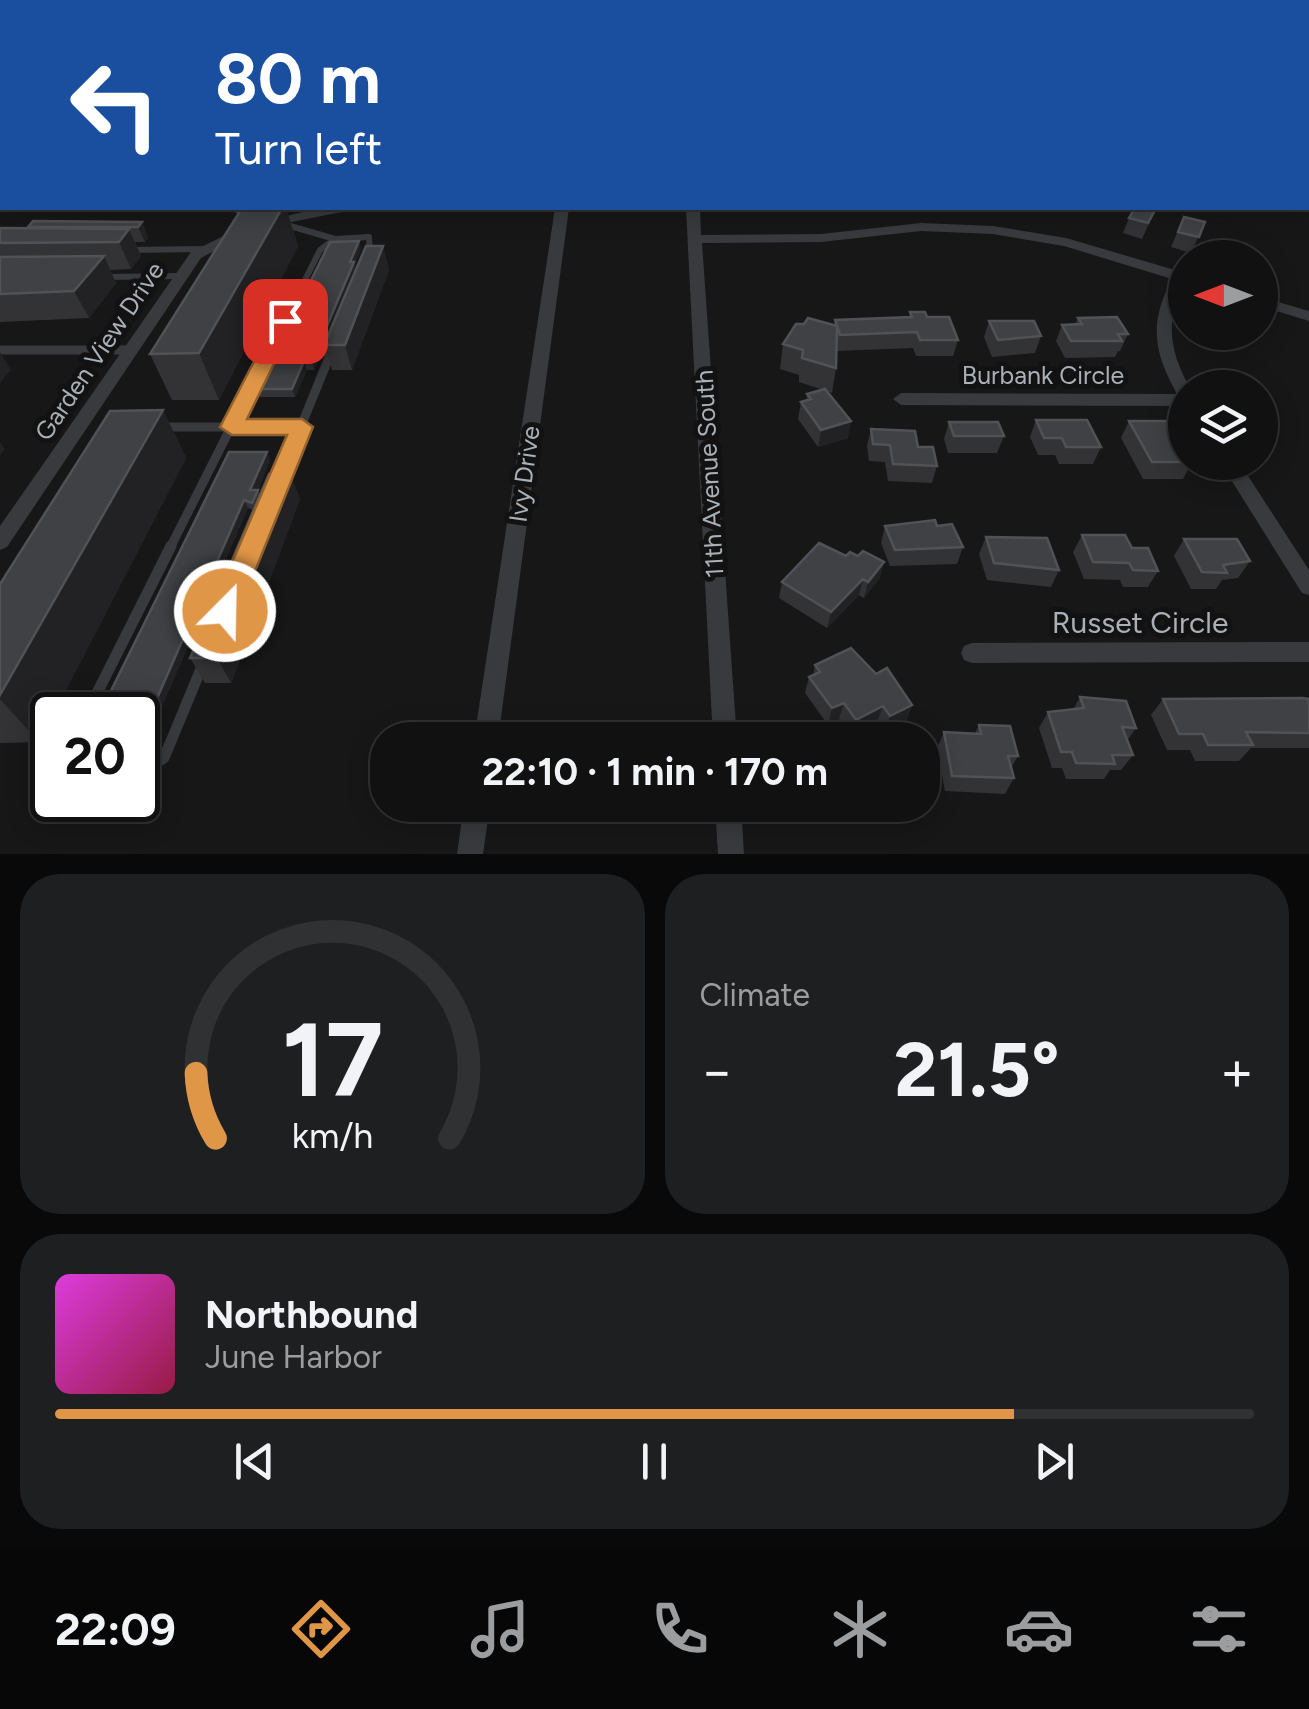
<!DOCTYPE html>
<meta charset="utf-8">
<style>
:root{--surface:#111112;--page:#1e1f20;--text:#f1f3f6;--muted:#9c9d9f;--line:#303132;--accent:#e09647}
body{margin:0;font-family:Figtree,sans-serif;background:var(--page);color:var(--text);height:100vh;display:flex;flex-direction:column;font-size:38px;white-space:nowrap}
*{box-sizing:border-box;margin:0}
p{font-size:32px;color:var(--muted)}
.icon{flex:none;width:55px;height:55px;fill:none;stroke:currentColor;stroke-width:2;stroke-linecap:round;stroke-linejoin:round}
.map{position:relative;height:854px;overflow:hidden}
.sheet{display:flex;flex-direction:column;gap:20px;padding:20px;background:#09090a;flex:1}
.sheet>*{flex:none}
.guide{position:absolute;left:0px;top:0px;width:1310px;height:210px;box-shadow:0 5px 25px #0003,0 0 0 2px var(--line);background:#1a4fa0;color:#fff;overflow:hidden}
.needle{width:65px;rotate:270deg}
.buttons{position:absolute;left:1168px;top:240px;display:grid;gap:20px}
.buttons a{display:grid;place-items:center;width:110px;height:110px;border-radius:50%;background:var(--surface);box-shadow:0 5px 25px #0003,0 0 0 2px var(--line);font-size:50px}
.speed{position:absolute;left:30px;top:692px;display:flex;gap:20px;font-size:50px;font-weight:700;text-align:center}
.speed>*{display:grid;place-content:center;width:130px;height:130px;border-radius:50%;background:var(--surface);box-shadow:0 5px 25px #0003,0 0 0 2px var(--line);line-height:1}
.speed .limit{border:5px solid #111;border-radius:15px;background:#fff;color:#111}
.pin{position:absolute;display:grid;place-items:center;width:85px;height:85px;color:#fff;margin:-42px;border-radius:20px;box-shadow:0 5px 15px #0006}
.me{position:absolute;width:110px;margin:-55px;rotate:23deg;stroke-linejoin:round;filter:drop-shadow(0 0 8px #0008)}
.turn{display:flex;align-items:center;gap:35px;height:210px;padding:0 50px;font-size:45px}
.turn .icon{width:130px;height:130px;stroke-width:2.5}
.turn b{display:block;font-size:70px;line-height:85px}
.big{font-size:75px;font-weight:700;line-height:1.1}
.sheet .tile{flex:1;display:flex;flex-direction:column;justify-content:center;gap:15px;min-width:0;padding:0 35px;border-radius:40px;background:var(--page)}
.sheet .dial{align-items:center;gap:0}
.dial svg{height:260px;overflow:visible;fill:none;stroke:var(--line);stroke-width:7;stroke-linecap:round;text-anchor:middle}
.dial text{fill:var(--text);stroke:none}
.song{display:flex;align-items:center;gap:30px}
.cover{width:120px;height:120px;border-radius:15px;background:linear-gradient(135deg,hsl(300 70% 55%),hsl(340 70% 35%))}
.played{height:10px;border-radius:5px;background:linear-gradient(90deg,var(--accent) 80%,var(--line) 80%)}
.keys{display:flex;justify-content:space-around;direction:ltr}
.heat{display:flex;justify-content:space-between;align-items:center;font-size:55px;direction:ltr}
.sheet .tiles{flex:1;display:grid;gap:20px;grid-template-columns:1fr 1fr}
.tile:last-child{grid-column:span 2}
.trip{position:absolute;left:370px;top:722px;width:570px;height:100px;border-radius:40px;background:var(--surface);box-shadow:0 5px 25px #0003,0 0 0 2px var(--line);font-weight:700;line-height:100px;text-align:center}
.tabs{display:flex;height:160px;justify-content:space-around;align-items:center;background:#070707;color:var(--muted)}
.tabs .icon{width:70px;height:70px}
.tabs .current{color:var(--accent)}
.tabs b{font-size:45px;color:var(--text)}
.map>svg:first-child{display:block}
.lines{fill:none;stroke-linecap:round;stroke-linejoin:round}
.lane-far2{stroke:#383a3d;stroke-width:6}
.lane-far1{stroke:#383a3d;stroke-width:9}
.lane{stroke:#383a3d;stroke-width:11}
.street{fill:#383a3d;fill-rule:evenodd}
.wall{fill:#333336}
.shaded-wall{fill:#222224}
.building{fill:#404144;stroke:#505256;stroke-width:2.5}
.route{fill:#e09647;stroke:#92622e;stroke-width:2.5}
.labels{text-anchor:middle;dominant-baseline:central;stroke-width:10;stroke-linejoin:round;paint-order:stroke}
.street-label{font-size:25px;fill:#aab0b7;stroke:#121213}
.near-street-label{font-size:30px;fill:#aab0b7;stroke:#121213}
</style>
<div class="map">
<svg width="1309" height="854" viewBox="0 0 1309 854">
<rect width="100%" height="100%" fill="#171718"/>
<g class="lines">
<path class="lane-far2" d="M 231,208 L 251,215
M 280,223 L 335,239
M 128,250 L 204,249
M 103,277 L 180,276
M 288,314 L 320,250 L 335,239 L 369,237 L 370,256"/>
<path class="lane-far1" d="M 0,350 L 129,350
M 160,427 L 302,427
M 278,483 L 332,350
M 170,548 L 289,312"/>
<path class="lane" d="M 86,715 L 171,546
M 138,773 L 164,758 L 203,664"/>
<path class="street" d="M 677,0 L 685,0 L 685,2 L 677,2 Z
M 1245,0 L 1255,0 L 1256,2 L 1247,2 Z
M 1308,36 L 1309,36 L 1309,42 L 1308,42 Z
M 0,137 L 2,138 L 2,148 L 0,147 Z
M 1308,187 L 1309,187 L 1309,196 L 1308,195 Z
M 320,208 L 349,208 L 347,211 L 271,226 L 236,239 L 201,258 L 7,547 L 0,550 L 0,526 L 191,252 L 244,226 Z
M 555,208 L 569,208 L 498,740 L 474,740 Z
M 686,208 L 700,208 L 701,235 L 821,234 L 921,223 L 993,226 L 1066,238 L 1185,273 C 1185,285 1179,292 1176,303 C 1166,334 1175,361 1190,388 L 1185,388 L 1185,406 L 901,405 L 893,399 L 901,393 L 1177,394 C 1153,351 1149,323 1172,279 L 1064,246 L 993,234 L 921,231 L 821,242 L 702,243 L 737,740 L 713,740 Z
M 1260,297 L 1309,311 L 1309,321 L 1260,306 Z
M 1220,462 L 1239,462 L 1309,570 L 1309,595 L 1302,593 Z
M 1309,642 L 1309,662 L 972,663 L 964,660 L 961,653 L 964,646 L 972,643 Z
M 464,805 L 490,805 L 483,854 L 457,854 Z
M 715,805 L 741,805 L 744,854 L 718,854 Z"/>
</g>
<path class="wall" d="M 242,208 L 286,208 L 298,246 L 219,400 L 172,400 L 150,354 Z
M 1155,210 L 1142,239 L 1123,233 L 1129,218 Z
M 1184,217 L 1205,222 L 1191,253 L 1171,247 Z
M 142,222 L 148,238 L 145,242 L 135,242 L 141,256 L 131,269 L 110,270 L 116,283 L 89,318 L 0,322 L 0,228 L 28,228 Z
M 383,246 L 389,270 L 352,370 L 332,370 L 325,346 L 314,370 L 307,370 L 295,397 L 260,397 L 257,389 L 361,249 L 355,263 L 356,269 Z
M 910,312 L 927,317 L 958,340 L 953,356 L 916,356 L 913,348 L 837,351 L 836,348 L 836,368 L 832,393 L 827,391 L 848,438 L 818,447 L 798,419 L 801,402 L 806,401 L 807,394 L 823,390 L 799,382 L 799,375 L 780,369 L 783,344 L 834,325 L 835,320 L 909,317 Z
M 1078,318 L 1128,334 L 1120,351 L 1118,351 L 1115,357 L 1065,358 L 1056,341 L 1062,325 L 1075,324 Z
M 989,321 L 1041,336 L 1035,353 L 992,357 L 984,337 Z
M 163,410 L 186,458 L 39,742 L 0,743 L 0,584 Z
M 1036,420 L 1101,447 L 1093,464 L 1059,464 L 1055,455 L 1038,455 L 1030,437 Z
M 1129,421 L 1185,449 L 1185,462 L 1192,462 L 1183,479 L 1143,479 L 1121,438 Z
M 949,422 L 1004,436 L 997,453 L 948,453 L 944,439 Z
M 871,429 L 918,447 L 937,466 L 932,483 L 888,481 L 885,462 L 869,461 L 867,446 Z
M 270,460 L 258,490 L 260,495 L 290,474 L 300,499 L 231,683 L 205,683 L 190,658 L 253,510 L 248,508 L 149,736 L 138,736 L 138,715 L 99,715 Z
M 885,526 L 963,547 L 957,564 L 890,566 L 881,543 Z
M 1082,535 L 1132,548 L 1158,571 L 1148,587 L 1123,587 L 1120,580 L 1084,579 L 1073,552 Z
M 986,537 L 1059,570 L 1051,587 L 987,580 L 979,554 Z
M 1184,539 L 1250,561 L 1238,578 L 1222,580 L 1216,589 L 1191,589 L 1174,556 Z
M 846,556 L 858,556 L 884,562 L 879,579 L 864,598 L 859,595 L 827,628 L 779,598 L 782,582 Z
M 815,665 L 876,674 L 912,705 L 906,721 L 884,732 L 877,722 L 851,736 L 839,719 L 828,725 L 805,693 L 809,677 L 813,675 Z
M 1080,697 L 1136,728 L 1127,741 L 1133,755 L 1121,770 L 1110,770 L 1104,779 L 1066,779 L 1062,768 L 1052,768 L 1039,728 L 1048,712 L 1073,710 Z
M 1163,699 L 1309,699 L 1309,748 L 1251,748 L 1239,761 L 1195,761 L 1190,750 L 1167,750 L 1151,715 Z
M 979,725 L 1018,756 L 1011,768 L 1014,778 L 1005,794 L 945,791 L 937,748 L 944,732 L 975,733 Z"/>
<path class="shaded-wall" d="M 282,208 L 286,208 L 298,246 L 219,400 L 199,353 Z
M 142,222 L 148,238 L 145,242 L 138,227 Z
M 129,229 L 141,256 L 131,269 L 119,242 Z
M 359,241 L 361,249 L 355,263 L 357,270 L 314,370 L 312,361 Z
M 383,246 L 389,270 L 352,370 L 345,345 Z
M 104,256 L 116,283 L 89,318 L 74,291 Z
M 0,352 L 11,370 L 0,383 Z
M 304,361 L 307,370 L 295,397 L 292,389 Z
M 163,410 L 186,458 L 39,742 L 0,699 L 0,695 Z
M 851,421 L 848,438 L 818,447 L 821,430 Z
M 0,442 L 5,449 L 0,455 Z
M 267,452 L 270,460 L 254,499 L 250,490 Z
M 290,474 L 300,499 L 231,683 L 217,658 Z
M 244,500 L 248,508 L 149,736 L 144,728 Z
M 884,562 L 879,579 L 864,598 L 868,582 Z
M 863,579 L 859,595 L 827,628 L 831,612 Z
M 844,703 L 839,719 L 828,725 L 832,708 Z
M 912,705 L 906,721 L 884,732 L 890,716 Z
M 883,706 L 877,722 L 851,736 L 856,720 Z"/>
<path class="building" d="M 242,208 L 282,208 L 199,353 L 150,354 Z
M 1135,208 L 1147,208 L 1155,210 L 1148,223 L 1129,218 Z
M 1184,217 L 1205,222 L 1199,237 L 1178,232 Z
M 33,221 L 142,222 L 138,227 L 28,227 Z
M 0,228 L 129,229 L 119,242 L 0,243 Z
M 359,241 L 350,262 L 354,262 L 312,361 L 304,361 L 292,389 L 257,389 L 330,242 Z
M 366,246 L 383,246 L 345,345 L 324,345 Z
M 104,256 L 74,291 L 0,294 L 0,257 Z
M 910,312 L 925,312 L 927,317 L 949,317 L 958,340 L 920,340 L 917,332 L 840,335 L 835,320 L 912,317 Z
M 1117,317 L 1128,334 L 1118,334 L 1122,341 L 1071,341 L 1062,325 L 1082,324 L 1078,318 Z
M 808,318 L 837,326 L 836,368 L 802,358 L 803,350 L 783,344 L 796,324 L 804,324 Z
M 989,321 L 1034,321 L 1041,336 L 998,340 Z
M 825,389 L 851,421 L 821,430 L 801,402 L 811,399 L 807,394 Z
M 163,410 L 0,695 L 0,584 L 110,411 Z
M 1036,420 L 1087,420 L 1101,447 L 1066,447 L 1062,438 L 1044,438 Z
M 1129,421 L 1168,421 L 1185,449 L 1185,462 L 1152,462 Z
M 949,422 L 998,422 L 1004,436 L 954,436 Z
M 871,429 L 915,431 L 918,447 L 933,447 L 937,466 L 893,464 L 890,445 L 873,444 Z
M 229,452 L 267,452 L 250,490 L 258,490 L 252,503 L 244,500 L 144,728 L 138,728 L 138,715 L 99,715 Z
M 269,474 L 290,474 L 217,658 L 190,658 Z
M 935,520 L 937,526 L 952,524 L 963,547 L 895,550 L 885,526 Z
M 1082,535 L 1125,535 L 1132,548 L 1148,548 L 1158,571 L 1133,570 L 1129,563 L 1093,562 Z
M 986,537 L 1047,538 L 1059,570 L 994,563 Z
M 1184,539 L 1237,539 L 1250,561 L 1223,565 L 1227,573 L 1202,572 Z
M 819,543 L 846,556 L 850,552 L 858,556 L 863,551 L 884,562 L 868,582 L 863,579 L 831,612 L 782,582 Z
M 851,648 L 876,674 L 887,668 L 912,705 L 890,716 L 883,706 L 856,720 L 844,703 L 832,708 L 809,677 L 820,672 L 815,665 Z
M 1080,697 L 1126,701 L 1136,728 L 1122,727 L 1133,755 L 1112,755 L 1115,764 L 1076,763 L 1072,752 L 1061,752 L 1048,712 L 1084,708 Z
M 1302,698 L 1309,699 L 1309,733 L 1246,732 L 1253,745 L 1208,745 L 1203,734 L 1179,734 L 1163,699 Z
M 979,725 L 1010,726 L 1018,756 L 1008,756 L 1014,778 L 952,776 L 944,732 L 981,734 Z"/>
<path class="route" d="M 285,315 L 295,321 L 247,419 L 302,419 L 313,427 L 239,611 L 235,619 L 215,619 L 211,611 L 287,435 L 232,435 L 220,427 L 275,321 Z"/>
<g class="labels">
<g class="street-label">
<text transform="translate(99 351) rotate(-56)">Garden View Drive</text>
<text x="1043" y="375">Burbank Circle</text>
<text transform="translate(524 474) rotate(-82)">Ivy Drive</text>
<text transform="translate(709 474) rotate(-93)">11th Avenue South</text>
</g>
<g class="near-street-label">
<text x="1140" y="622">Russet Circle</text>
</g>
</g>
</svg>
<div class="buttons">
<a><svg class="needle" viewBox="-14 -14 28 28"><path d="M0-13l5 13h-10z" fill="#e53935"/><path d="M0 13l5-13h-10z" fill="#9c9d9f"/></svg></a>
<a><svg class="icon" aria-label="layers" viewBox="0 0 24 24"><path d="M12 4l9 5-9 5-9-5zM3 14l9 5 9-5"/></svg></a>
</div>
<div class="speed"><div class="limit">20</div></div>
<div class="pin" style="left:285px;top:321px;background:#d93025"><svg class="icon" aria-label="arrive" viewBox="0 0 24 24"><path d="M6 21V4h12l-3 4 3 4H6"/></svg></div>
<svg class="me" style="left:225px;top:611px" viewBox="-20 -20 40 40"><circle r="17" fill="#e09647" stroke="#fff" stroke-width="3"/><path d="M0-11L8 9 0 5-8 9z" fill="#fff"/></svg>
<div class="trip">22:10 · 1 min · 170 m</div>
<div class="guide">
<div class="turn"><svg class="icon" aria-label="left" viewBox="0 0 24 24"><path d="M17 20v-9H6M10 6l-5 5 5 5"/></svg><div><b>80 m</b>Turn left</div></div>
</div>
</div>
<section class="sheet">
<div class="tiles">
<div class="tile dial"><svg viewBox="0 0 100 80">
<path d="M14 69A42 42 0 1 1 86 69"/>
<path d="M14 69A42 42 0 0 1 8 49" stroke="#e09647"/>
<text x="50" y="56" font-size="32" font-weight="700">17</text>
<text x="50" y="72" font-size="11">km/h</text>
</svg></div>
<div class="tile"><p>Climate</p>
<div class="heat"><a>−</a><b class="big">21.5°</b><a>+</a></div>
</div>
<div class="tile">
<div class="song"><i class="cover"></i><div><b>Northbound</b><p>June Harbor</p></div></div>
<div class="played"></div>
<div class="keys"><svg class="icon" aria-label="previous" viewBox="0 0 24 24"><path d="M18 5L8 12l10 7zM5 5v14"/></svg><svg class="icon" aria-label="pause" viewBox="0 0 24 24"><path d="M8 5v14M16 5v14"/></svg><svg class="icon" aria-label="next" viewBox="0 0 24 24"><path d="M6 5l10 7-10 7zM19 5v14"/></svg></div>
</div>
</div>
</section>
<nav class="tabs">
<b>22:09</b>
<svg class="icon current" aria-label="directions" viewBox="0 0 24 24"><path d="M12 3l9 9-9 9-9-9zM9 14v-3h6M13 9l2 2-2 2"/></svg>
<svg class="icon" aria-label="music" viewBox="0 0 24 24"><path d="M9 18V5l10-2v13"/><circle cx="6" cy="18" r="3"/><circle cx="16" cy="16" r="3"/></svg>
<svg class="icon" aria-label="phone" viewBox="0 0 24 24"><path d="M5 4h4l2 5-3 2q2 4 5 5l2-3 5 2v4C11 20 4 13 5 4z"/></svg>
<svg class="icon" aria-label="climate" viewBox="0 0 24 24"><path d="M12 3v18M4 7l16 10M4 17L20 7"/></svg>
<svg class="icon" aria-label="car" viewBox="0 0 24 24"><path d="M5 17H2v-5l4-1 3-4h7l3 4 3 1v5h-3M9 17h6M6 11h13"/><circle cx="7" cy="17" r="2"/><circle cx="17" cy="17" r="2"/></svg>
<svg class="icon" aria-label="filters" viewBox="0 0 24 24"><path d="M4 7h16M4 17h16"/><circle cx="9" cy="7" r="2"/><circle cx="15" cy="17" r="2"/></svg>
</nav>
